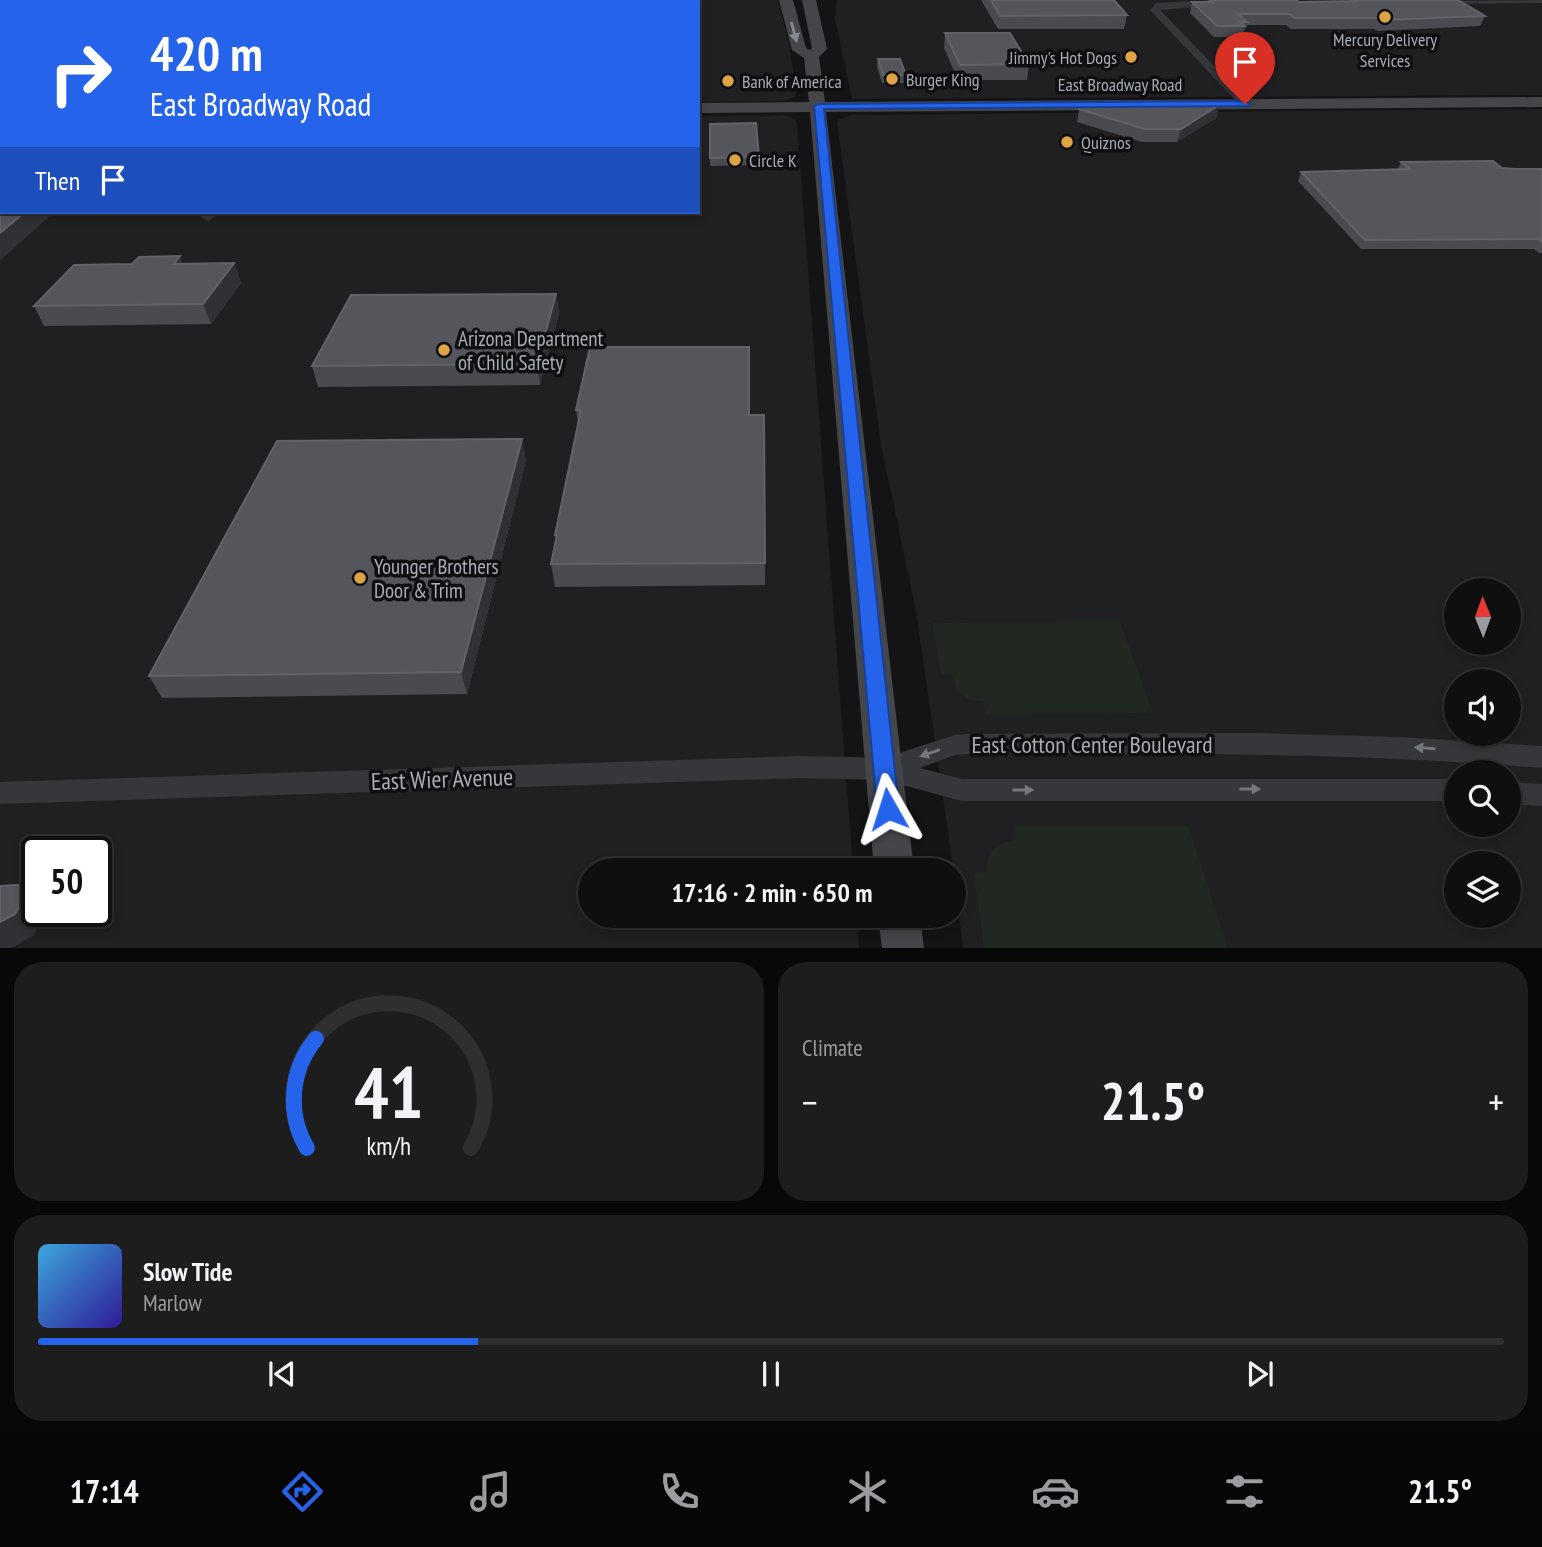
<!DOCTYPE html>
<meta charset="utf-8">
<style>
:root{--surface:#0f0f10;--page:#1d1d1e;--text:#f1f3f6;--muted:#9b9c9f;--line:#2f2f30;--accent:#2563eb}
body{margin:0;font-family:"PT Sans Narrow",sans-serif;background:var(--page);color:var(--text);height:100vh;display:flex;flex-direction:column;font-size:26px;white-space:nowrap}
*{box-sizing:border-box;margin:0}
p{font-size:23px;color:var(--muted)}
.icon{flex:none;width:38px;height:38px;fill:none;stroke:currentColor;stroke-width:2;stroke-linecap:round;stroke-linejoin:round}
.map{position:relative;height:948px;overflow:hidden}
.side{display:flex;flex-direction:column;gap:14px;padding:14px;background:#080809;flex:1}
.side>*{flex:none}
.banner{position:absolute;left:0px;top:0px;width:700px;height:214px;box-shadow:0 4px 10px #0003,0 0 0 2px var(--line);background:#2563eb;color:#fff;overflow:hidden}
.needle{width:46px;rotate:359deg}
.fabs{position:absolute;left:1444px;top:578px;display:grid;gap:14px}
.fabs a{display:grid;place-items:center;width:77px;height:77px;border-radius:50%;background:var(--surface);box-shadow:0 4px 10px #0003,0 0 0 2px var(--line);font-size:35px}
.speed{position:absolute;left:21px;top:836px;display:flex;gap:14px;font-size:35px;font-weight:700;text-align:center}
.speed>*{display:grid;place-content:center;width:91px;height:91px;border-radius:50%;background:var(--surface);box-shadow:0 4px 10px #0003,0 0 0 2px var(--line);line-height:1}
.speed .limit{border:4px solid #111;border-radius:10px;background:#fff;color:#111}
.pin{position:absolute;display:grid;place-items:center;width:60px;height:60px;color:#fff;margin:-72px -30px;border-radius:50% 50% 50% 0;rotate:-45deg;box-shadow:0 0 7px #0007}
.pin .icon{rotate:45deg}
.me{position:absolute;width:77px;margin:-38px;rotate:354deg;stroke-linejoin:round;filter:drop-shadow(0 0 5px #0008)}
.turn{display:flex;align-items:center;gap:24px;height:147px;padding:0 35px;font-size:32px}
.turn .icon{width:91px;height:91px;stroke-width:2.5}
.turn b{display:block;font-size:49px;line-height:60px}
.then{display:flex;align-items:center;height:66px;padding:0 35px;background:#0003;gap:14px;font-size:26px}
.big{font-size:52px;font-weight:600;line-height:1.1}
.side .widget{flex:1;display:flex;flex-direction:column;justify-content:center;gap:10px;min-width:0;padding:0 24px;border-radius:28px;background:var(--page)}
.side .dial{align-items:center;gap:0}
.dial svg{height:182px;overflow:visible;fill:none;stroke:var(--line);stroke-width:7;stroke-linecap:round;text-anchor:middle}
.dial text{fill:var(--text);stroke:none}
.song{display:flex;align-items:center;gap:21px}
.cover{width:84px;height:84px;border-radius:10px;background:linear-gradient(135deg,hsl(200 70% 55%),hsl(250 70% 35%))}
.played{height:7px;border-radius:4px;background:linear-gradient(90deg,var(--accent) 30%,var(--line) 30%)}
.keys{display:flex;justify-content:space-around;direction:ltr}
.heat{display:flex;justify-content:space-between;align-items:center;font-size:38px;direction:ltr}
.side .tiles{flex:1;display:grid;gap:14px;grid-template-columns:1fr 1fr}
.widget:last-child{grid-column:span 2}
.trip{position:absolute;left:578px;top:858px;width:388px;height:70px;border-radius:35px;background:var(--surface);box-shadow:0 4px 10px #0003,0 0 0 2px var(--line);font-weight:600;line-height:70px;text-align:center}
.menu{display:flex;height:112px;justify-content:space-around;align-items:center;background:#060606;color:var(--muted)}
.menu .icon{width:49px;height:49px}
.menu .on{color:var(--accent)}
.menu b{font-size:32px;color:var(--text)}
.map>svg:first-child{display:block}
.built{fill:#202023;fill-rule:evenodd}
.green{fill:#212821}
.lines{fill:none;stroke-linecap:round;stroke-linejoin:round}
.minor{fill:#36373a;fill-rule:evenodd}
.secondary{fill:#44464a;fill-rule:evenodd}
.wall{fill:#4a4b51}
.shaded-wall{fill:#303135}
.building{fill:#54565b;stroke:#616369;stroke-width:2}
.oneway{fill:#848890}
.oneway2{fill:#74777e}
.route{fill:#2563eb;stroke:#184099;stroke-width:2}
.poi-dot{fill:#dea344;stroke:#0f0f11;stroke-width:2.5}
.labels{text-anchor:middle;dominant-baseline:central;stroke-width:7;stroke-linejoin:round;paint-order:stroke}
.far-poi-label{font-size:18px;fill:#a7acb5;stroke:#0f0f11;text-anchor:start}
.far-street-label{font-size:18px;fill:#a7acb5;stroke:#0f0f11}
.poi-label{font-size:21px;fill:#a7acb5;stroke:#0f0f11;text-anchor:start}
.near-street-label{font-size:24px;fill:#a7acb5;stroke:#0f0f11}
</style>
<div class="map">
<svg width="1542" height="949" viewBox="0 0 1542 949">
<rect width="100%" height="100%" fill="#141416"/>
<path class="built" d="M 0,0 L 184,0 L 2,2 L 0,112 Z
M 201,0 L 778,0 L 790,48 L 796,94 L 795,97 L 785,101 L 698,102 L 698,2 L 199,2 Z
M 837,0 L 1542,0 L 1542,95 L 852,99 L 835,18 Z
M 1542,109 L 1542,948 L 963,948 L 950,845 L 916,611 L 881,445 L 837,122 L 839,119 L 852,115 ZM 1456,590 L 1508,590 L 1508,642 L 1456,642 ZM 1456,681 L 1508,681 L 1508,733 L 1456,733 ZM 1456,772 L 1508,772 L 1508,824 L 1456,824 ZM 1456,863 L 1508,863 L 1508,915 L 1456,915 Z
M 785,115 L 795,119 L 797,124 L 853,870 L 590,870 L 590,915 L 857,915 L 859,948 L 0,948 L 0,126 L 2,212 L 698,212 L 698,116 ZM 37,852 L 96,852 L 96,912 L 37,912 Z"/>
<path class="green" d="M 1120,622 L 1153,713 L 986,714 L 983,701 L 970,700 L 957,691 L 953,675 L 941,674 L 932,623 Z
M 1015,826 L 1188,826 L 1228,948 L 984,948 L 974,873 L 986,872 C 987,850 995,845 1016,839 Z"/>
<g class="lines">
<path class="minor" d="M 188,0 L 199,0 L 187,2 Z
M 1218,0 L 1220,2 L 1215,5 L 1160,10 L 1249,102 L 1249,106 L 1241,106 L 1150,10 L 1156,3 Z
M 1542,0 L 1542,3 L 1435,4 L 1430,1 Z
M 206,212 L 220,212 L 208,221 L 201,217 Z
M 1255,733 L 1399,737 L 1542,746 L 1542,768 C 1350,752 1159,753 967,754 L 955,755 L 920,768 L 962,779 L 1456,779 L 1456,801 L 962,801 L 884,780 L 802,778 L 0,804 L 0,782 L 802,756 L 884,758 L 955,735 L 967,734 Z
M 1508,782 L 1542,784 L 1542,806 L 1508,804 Z"/>
<path class="secondary" d="M 779,0 L 793,0 L 806,48 L 810,50 L 812,48 L 802,0 L 816,0 L 827,49 L 819,57 L 825,102 L 1542,97 L 1542,107 L 826,112 L 914,870 L 874,870 L 810,112 L 698,113 L 698,103 L 809,102 L 804,58 L 792,50 Z
M 0,113 L 2,113 L 2,123 L 0,123 Z
M 878,915 L 920,915 L 924,949 L 882,949 Z"/>
</g>
<path class="wall" d="M 981,0 L 1114,0 L 1127,15 L 1124,29 L 998,29 Z
M 1208,0 L 1296,0 L 1299,2 L 1349,1 L 1350,0 L 1458,0 L 1485,16 L 1480,26 L 1378,31 L 1374,29 L 1291,29 L 1286,25 L 1246,25 L 1242,37 L 1214,37 L 1190,13 L 1192,2 L 1207,2 Z
M 945,33 L 1029,64 L 1027,80 L 958,80 L 944,48 Z
M 878,59 L 906,75 L 905,83 L 882,83 L 877,67 Z
M 1080,105 L 1219,105 L 1216,118 L 1177,142 L 1142,142 L 1077,122 Z
M 710,124 L 759,157 L 759,165 L 710,166 Z
M 1401,162 L 1515,169 L 1542,169 L 1542,253 L 1539,253 L 1534,249 L 1361,249 L 1298,181 L 1301,172 L 1398,169 Z
M 180,256 L 183,264 L 234,263 L 241,283 L 211,324 L 44,326 L 34,306 L 132,264 Z
M 556,294 L 559,313 L 540,385 L 318,387 L 312,366 Z
M 750,367 L 749,415 L 764,415 L 765,585 L 555,587 L 551,564 L 556,542 L 555,535 L 578,424 L 576,410 Z
M 526,460 L 467,694 L 162,698 L 149,676 Z"/>
<path class="shaded-wall" d="M 399,0 L 412,0 L 411,2 L 397,2 Z
M 1219,105 L 1216,118 L 1177,142 L 1181,129 Z
M 25,212 L 54,212 L 0,261 L 0,233 Z
M 180,256 L 188,276 L 174,264 Z
M 234,263 L 241,283 L 211,324 L 203,304 Z
M 556,294 L 559,313 L 540,385 L 537,364 Z
M 522,439 L 526,460 L 467,694 L 461,672 Z
M 31,884 L 37,891 L 37,912 L 46,912 L 34,935 L 10,949 L 0,949 L 0,922 Z"/>
<path class="building" d="M 309,0 L 399,0 L 397,2 L 307,2 Z
M 991,0 L 1114,0 L 1127,15 L 1000,16 Z
M 1210,0 L 1296,0 L 1299,2 L 1357,1 L 1355,0 L 1458,0 L 1485,16 L 1381,20 L 1378,18 L 1294,18 L 1289,14 L 1238,14 L 1247,22 L 1240,22 L 1245,26 L 1217,26 L 1192,2 L 1213,2 Z
M 945,33 L 1010,33 L 1029,64 L 960,65 Z
M 878,59 L 900,59 L 906,75 L 883,75 Z
M 1080,105 L 1219,105 L 1181,129 L 1145,129 L 1079,109 Z
M 756,123 L 759,157 L 710,158 L 710,124 Z
M 1493,161 L 1502,168 L 1515,169 L 1542,169 L 1542,242 L 1539,239 L 1365,240 L 1301,172 L 1410,169 L 1401,162 Z
M 0,174 L 2,174 L 2,212 L 25,212 L 0,233 Z
M 180,256 L 174,264 L 234,263 L 203,304 L 34,306 L 74,265 L 132,264 L 139,257 Z
M 556,294 L 537,364 L 312,366 L 351,295 Z
M 590,347 L 749,347 L 749,415 L 764,415 L 765,563 L 551,564 L 557,535 L 555,535 L 581,410 L 576,410 Z
M 522,439 L 461,672 L 149,676 L 277,441 Z
M 31,884 L 15,914 L 0,922 L 0,886 Z"/>
<defs><path id="oneway-solid" d="M-6-.8H1V-3.2L6.5 0L1 3.2V.8H-6Z" transform="scale(1.75)"/></defs>
<use class="oneway" href="#oneway-solid" transform="translate(794 32) rotate(75)"/>
<g class="oneway2">
<use href="#oneway-solid" transform="translate(1425 748) rotate(-176)"/>
<use href="#oneway-solid" transform="translate(930 753) rotate(161)"/>
<use href="#oneway-solid" transform="translate(1250 789)"/>
<use href="#oneway-solid" transform="translate(1023 790)"/>
</g>
<path class="route" d="M 1245,101 L 1250,104 L 1249,106 L 824,109 L 899,809 L 896,816 L 888,819 L 880,816 L 877,809 L 814,106 L 819,104 Z"/>
<g class="poi-dot">
<circle cx="1385" cy="17" r="7"/>
<circle cx="1131" cy="57" r="7"/>
<circle cx="892" cy="79" r="7"/>
<circle cx="728" cy="81" r="7"/>
<circle cx="1067" cy="142" r="7"/>
<circle cx="735" cy="160" r="7"/>
<circle cx="444" cy="350" r="7"/>
<circle cx="360" cy="578" r="7"/>
</g>
<g class="labels">
<g class="far-poi-label">
<text x="1385" y="39" text-anchor="middle">Mercury Delivery<tspan x="1385" dy="21">Services</tspan></text>
<text x="1117" y="57" text-anchor="end">Jimmy's Hot Dogs</text>
<text x="906" y="79">Burger King</text>
<text x="742" y="81">Bank of America</text>
<text x="1081" y="142">Quiznos</text>
<text x="749" y="160">Circle K</text>
</g>
<g class="far-street-label">
<text x="1120" y="84">East Broadway Road</text>
</g>
<g class="poi-label">
<text x="458" y="338">Arizona Department<tspan x="458" dy="24">of Child Safety</tspan></text>
<text x="374" y="566">Younger Brothers<tspan x="374" dy="24">Door &amp; Trim</tspan></text>
</g>
<g class="near-street-label">
<text x="1092" y="744">East Cotton Center Boulevard</text>
<text transform="translate(442 779) rotate(-2)">East Wier Avenue</text>
</g>
</g>
</svg>
<div class="fabs">
<a><svg class="needle" viewBox="-14 -14 28 28"><path d="M0-13l5 13h-10z" fill="#e53935"/><path d="M0 13l5-13h-10z" fill="#9b9c9f"/></svg></a>
<a><svg class="icon" aria-label="sound" viewBox="0 0 24 24"><path d="M4 9h4l5-4v14l-5-4H4zM17 9q2 3 0 6"/></svg></a>
<a><svg class="icon" aria-label="search" viewBox="0 0 24 24"><circle cx="10" cy="10" r="6"/><path d="M15 15l6 6"/></svg></a>
<a><svg class="icon" aria-label="layers" viewBox="0 0 24 24"><path d="M12 4l9 5-9 5-9-5zM3 14l9 5 9-5"/></svg></a>
</div>
<div class="speed"><div class="limit">50</div></div>
<div class="pin" style="left:1245px;top:104px;background:#d93025"><svg class="icon" aria-label="arrive" viewBox="0 0 24 24"><path d="M6 21V4h12l-3 4 3 4H6"/></svg></div>
<svg class="me" style="left:888px;top:809px" viewBox="-20 -20 40 40"><path d="M0-17L14 15 0 8-14 15z" fill="#2563eb" stroke="#fff" stroke-width="4"/></svg>
<div class="trip">17:16 · 2 min · 650 m</div>
<div class="banner">
<div class="turn"><svg class="icon" aria-label="right" viewBox="0 0 24 24"><path d="M7 20v-9h11M14 6l5 5-5 5"/></svg><div><b>420 m</b>East Broadway Road</div></div>
<div class="then">Then<svg class="icon" aria-label="arrive" viewBox="0 0 24 24"><path d="M6 21V4h12l-3 4 3 4H6"/></svg></div>
</div>
</div>
<section class="side">
<div class="tiles">
<div class="widget dial"><svg viewBox="0 0 100 80">
<path d="M14 69A42 42 0 1 1 86 69"/>
<path d="M14 69A42 42 0 0 1 18 21" stroke="#2563eb"/>
<text x="50" y="56" font-size="32" font-weight="700">41</text>
<text x="50" y="72" font-size="11">km/h</text>
</svg></div>
<div class="widget"><p>Climate</p>
<div class="heat"><a>−</a><b class="big">21.5°</b><a>+</a></div>
</div>
<div class="widget">
<div class="song"><i class="cover"></i><div><b>Slow Tide</b><p>Marlow</p></div></div>
<div class="played"></div>
<div class="keys"><svg class="icon" aria-label="previous" viewBox="0 0 24 24"><path d="M18 5L8 12l10 7zM5 5v14"/></svg><svg class="icon" aria-label="pause" viewBox="0 0 24 24"><path d="M8 5v14M16 5v14"/></svg><svg class="icon" aria-label="next" viewBox="0 0 24 24"><path d="M6 5l10 7-10 7zM19 5v14"/></svg></div>
</div>
</div>
</section>
<nav class="menu">
<b>17:14</b>
<svg class="icon on" aria-label="directions" viewBox="0 0 24 24"><path d="M12 3l9 9-9 9-9-9zM9 14v-3h6M13 9l2 2-2 2"/></svg>
<svg class="icon" aria-label="music" viewBox="0 0 24 24"><path d="M9 18V5l10-2v13"/><circle cx="6" cy="18" r="3"/><circle cx="16" cy="16" r="3"/></svg>
<svg class="icon" aria-label="phone" viewBox="0 0 24 24"><path d="M5 4h4l2 5-3 2q2 4 5 5l2-3 5 2v4C11 20 4 13 5 4z"/></svg>
<svg class="icon" aria-label="climate" viewBox="0 0 24 24"><path d="M12 3v18M4 7l16 10M4 17L20 7"/></svg>
<svg class="icon" aria-label="car" viewBox="0 0 24 24"><path d="M5 17H2v-5l4-1 3-4h7l3 4 3 1v5h-3M9 17h6M6 11h13"/><circle cx="7" cy="17" r="2"/><circle cx="17" cy="17" r="2"/></svg>
<svg class="icon" aria-label="filters" viewBox="0 0 24 24"><path d="M4 7h16M4 17h16"/><circle cx="9" cy="7" r="2"/><circle cx="15" cy="17" r="2"/></svg>
<b>21.5°</b>
</nav>
